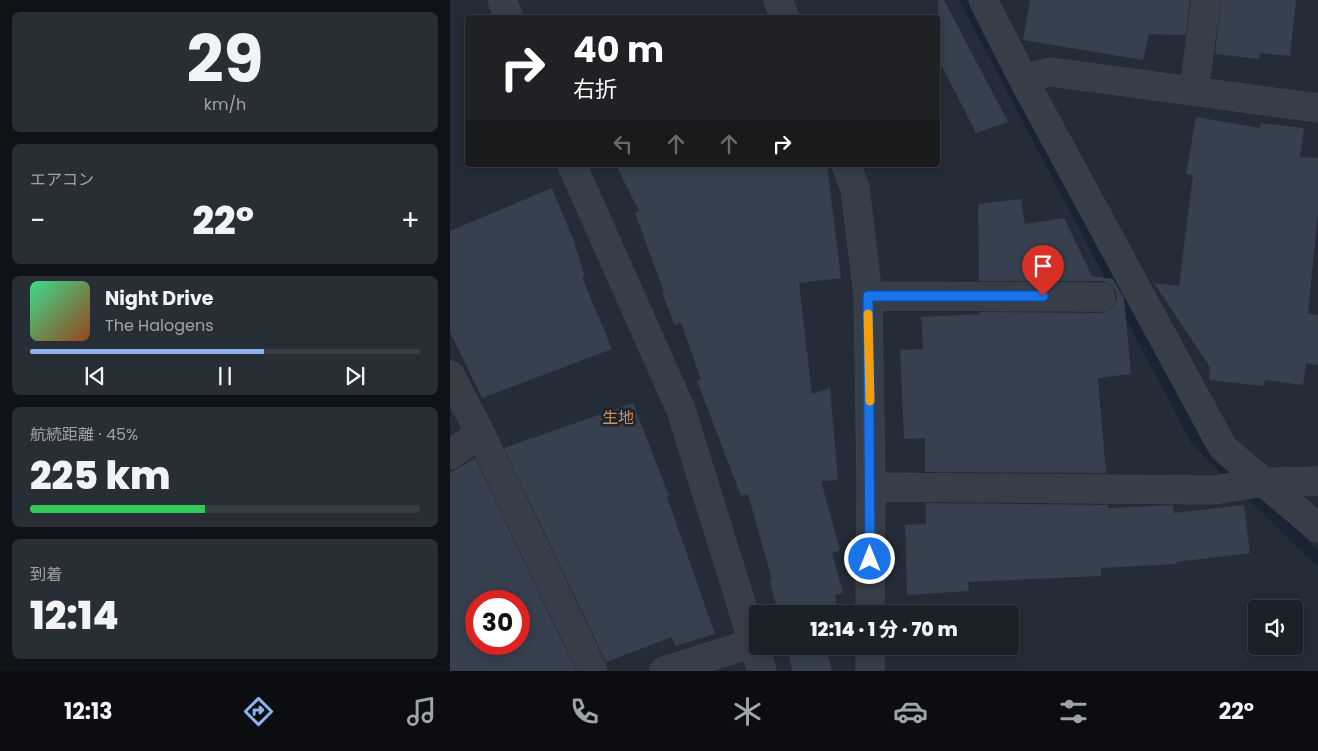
<!DOCTYPE html>
<html lang="ja">
<meta charset="utf-8">
<style>
:root{--surface:#1b2129;--page:#282e35;--text:#f1f3f6;--muted:#a0a3a8;--line:#393e46;--accent:#8eb2ed}
body{margin:0;font-family:Poppins,"Noto Sans JP",sans-serif;background:var(--page);color:var(--text);height:100vh;display:flex;flex-direction:column;font-size:19px;white-space:nowrap}
*{box-sizing:border-box;margin:0}
p{font-size:16px;color:var(--muted)}
.icon{flex:none;width:28px;height:28px;fill:none;stroke:currentColor;stroke-width:2;stroke-linecap:round;stroke-linejoin:round}
.map{position:relative;flex:1;overflow:hidden}
.drawer{display:flex;flex-direction:column;gap:12px;padding:12px;background:#0f1217;width:450px}
.drawer>*{flex:none}
.banner{position:absolute;left:15px;top:15px;width:475px;height:152px;border-radius:5px;box-shadow:0 2px 12px #0003,0 0 0 1px var(--line);background:#202124;color:#fff;overflow:hidden}
.controls{position:absolute;left:798px;top:600px;display:grid;gap:10px}
.controls a{display:grid;place-items:center;width:55px;height:55px;border-radius:5px;background:var(--surface);box-shadow:0 2px 12px #0003,0 0 0 1px var(--line);font-size:25px}
.speed{position:absolute;left:15px;top:590px;display:flex;gap:10px;font-size:25px;font-weight:700;text-align:center}
.speed>*{display:grid;place-content:center;width:65px;height:65px;border-radius:50%;background:var(--surface);box-shadow:0 2px 12px #0003,0 0 0 1px var(--line);line-height:1}
.speed .limit{border:8px solid #d22;background:#fff;color:#111}
.pin{position:absolute;display:grid;place-items:center;width:42px;height:42px;color:#fff;margin:-51px -21px;border-radius:50% 50% 50% 0;rotate:-45deg;box-shadow:0 0 5px #0007}
.pin .icon{rotate:45deg}
.me{position:absolute;width:55px;margin:-28px;rotate:0deg;stroke-linejoin:round;filter:drop-shadow(0 0 4px #0008)}
.turn{display:flex;align-items:center;gap:18px;height:105px;padding:0 25px;font-size:22px}
.turn .icon{width:65px;height:65px;stroke-width:2.5}
.turn b{display:block;font-size:35px;line-height:42px}
.lanes{display:flex;align-items:center;height:48px;padding:0 25px;background:#0003;justify-content:center;gap:25px;direction:ltr}
.lanes .off{opacity:.35}
.big{font-size:38px;font-weight:800;line-height:1.1}
.drawer .tile{flex:1;display:flex;flex-direction:column;justify-content:center;gap:8px;min-width:0;padding:0 18px;border-radius:8px;background:var(--page)}
.drawer .dial{align-items:center;gap:0}
.dial b{font-size:65px;line-height:1}
.song{display:flex;align-items:center;gap:15px}
.cover{width:60px;height:60px;border-radius:8px;background:linear-gradient(135deg,hsl(150 70% 55%),hsl(20 70% 35%))}
.played{height:5px;border-radius:2px;background:linear-gradient(90deg,var(--accent) 60%,var(--line) 60%)}
.keys{display:flex;justify-content:space-around;direction:ltr}
.heat{display:flex;justify-content:space-between;align-items:center;font-size:28px;direction:ltr}
.charge{height:8px;border-radius:4px;background:linear-gradient(90deg,#34c759 45%,var(--line) 0)}
.trip{position:absolute;left:299px;top:605px;width:270px;height:50px;border-radius:5px;background:var(--surface);box-shadow:0 2px 12px #0003,0 0 0 1px var(--line);font-weight:800;line-height:50px;text-align:center}
.tabs{display:flex;height:80px;justify-content:space-around;align-items:center;background:#0b0d10;color:var(--muted)}
.tabs .icon{width:35px;height:35px}
.tabs .selected{color:var(--accent)}
.tabs b{font-size:22px;color:var(--text)}
main{display:flex;flex:1;min-height:0}
.map>svg:first-child{display:block}
.lines{fill:none;stroke-linecap:round;stroke-linejoin:round}
.stream{stroke:#182334;stroke-width:12}
.building{fill:#36404e;fill-rule:evenodd}
.street-casing{stroke:#404751;stroke-width:29}
.street{stroke:#373e48;stroke-width:28}
.route-casing{stroke:#114b97;stroke-width:12}
.route{stroke:#1a73e8;stroke-width:9}
.slow{stroke:#f59e0b;stroke-width:9}
.labels{text-anchor:middle;dominant-baseline:central;stroke-width:5;stroke-linejoin:round;paint-order:stroke}
.quarter-label{font-size:16px;fill:#c89268;stroke:#1c232c}
</style>
<main>
<section class="drawer">
<div class="tile dial"><b>29</b><p>km/h</p></div>
<div class="tile"><p>エアコン</p>
<div class="heat"><a>−</a><b class="big">22°</b><a>+</a></div>
</div>
<div class="tile">
<div class="song"><i class="cover"></i><div><b>Night Drive</b><p>The Halogens</p></div></div>
<div class="played"></div>
<div class="keys"><svg class="icon" aria-label="previous" viewBox="0 0 24 24"><path d="M18 5L8 12l10 7zM5 5v14"/></svg><svg class="icon" aria-label="pause" viewBox="0 0 24 24"><path d="M8 5v14M16 5v14"/></svg><svg class="icon" aria-label="next" viewBox="0 0 24 24"><path d="M6 5l10 7-10 7zM19 5v14"/></svg></div>
</div>
<div class="tile"><p>航続距離 · 45%</p><b class="big">225 km</b><div class="charge"></div></div>
<div class="tile"><p>到着</p><b class="big">12:14</b></div>
</section>
<div class="map">
<svg width="868" height="671" viewBox="0 0 868 671">
<rect width="100%" height="100%" fill="#242c37"/>
<g class="lines">
<path class="stream" d="M 516,0 L 747,441 L 868,559"/>
</g>
<path class="building" d="M 488,0 L 494,0 L 558,122 L 526,133 L 488,58 Z
M 580,0 L 740,0 L 736,35 L 699,34 L 693,60 L 573,40 Z
M 771,0 L 846,0 L 840,56 L 810,53 L 809,59 L 765,54 Z
M 746,117 L 810,128 L 811,123 L 854,128 L 850,157 L 868,158 L 868,213 L 858,313 L 868,315 L 868,365 L 856,363 L 853,385 L 815,380 L 814,386 L 759,380 L 760,367 L 704,283 L 729,286 L 743,175 L 736,174 Z
M 166,165 L 377,165 L 391,278 L 349,283 L 362,394 L 380,388 L 388,480 L 371,481 L 390,550 L 382,553 L 393,593 L 385,595 L 388,614 L 328,614 L 320,581 L 322,580 L 298,494 L 291,496 L 247,381 L 251,380 L 231,322 L 225,325 L 212,293 L 214,292 L 185,213 L 189,211 Z
M 102,188 L 123,239 L 135,276 L 132,277 L 162,349 L 32,398 L 0,332 L 0,231 Z
M 571,199 L 575,224 L 614,218 L 642,276 L 663,279 L 674,298 L 681,374 L 648,378 L 656,473 L 475,472 L 475,438 L 454,439 L 450,350 L 473,349 L 471,317 L 530,314 L 530,312 L 651,313 L 659,310 L 665,304 L 667,298 L 665,290 L 659,284 L 652,281 L 529,281 L 528,204 Z
M 183,403 L 219,496 L 217,497 L 265,634 L 225,646 L 222,637 L 156,662 L 54,448 Z
M 25,458 L 126,671 L 0,671 L 0,473 ZM 26,601 L 69,601 L 69,644 L 26,644 Z
M 476,503 L 658,505 L 658,508 L 723,505 L 724,513 L 794,505 L 800,553 L 726,562 L 727,564 L 651,568 L 651,576 L 518,582 L 519,591 L 457,595 L 455,525 L 476,524 Z
M 338,646 L 393,646 L 395,653 L 378,656 L 382,671 L 342,671 Z"/>
<g class="lines">
<defs>
<path id="street" d="M 52,0 L 59,18
M 328,0 L 335,18
M 533,0 L 573,79
M 744,91 L 756,0
M 868,108 L 601,72 L 573,79 L 773,448 L 868,528
M 122,165 L 231,410 L 312,671
M 396,165 L 405,188 L 418,296 L 421,487 L 420,614
M 418,296 L 651,297
M 0,375 L 30,433 L 143,671
M 0,455 L 30,433
M 421,487 L 763,490 L 814,482 L 868,481
M 214,671 L 303,643
M 420,671 L 420,646"/>
</defs>
<use href="#street" class="street-casing"/>
<use href="#street" class="street"/>
</g>
<g class="lines">
<defs>
<path id="route" d="M 420,559 L 418,296 L 593,296"/>
</defs>
<use href="#route" class="route-casing"/>
<use href="#route" class="route"/>
<path class="slow" d="M 418,314 L 420,401"/>
</g>
<g class="labels">
<g class="quarter-label">
<text x="168" y="417">生地</text>
</g>
</g>
</svg>
<div class="controls">
<a><svg class="icon" aria-label="sound" viewBox="0 0 24 24"><path d="M4 9h4l5-4v14l-5-4H4zM17 9q2 3 0 6"/></svg></a>
</div>
<div class="speed"><div class="limit">30</div></div>
<div class="pin" style="left:593px;top:296px;background:#d93025"><svg class="icon" aria-label="arrive" viewBox="0 0 24 24"><path d="M6 21V4h12l-3 4 3 4H6"/></svg></div>
<svg class="me" style="left:420px;top:559px" viewBox="-20 -20 40 40"><circle r="17" fill="#1a73e8" stroke="#fff" stroke-width="3"/><path d="M0-11L8 9 0 5-8 9z" fill="#fff"/></svg>
<div class="trip">12:14 · 1 分 · 70 m</div>
<div class="banner">
<div class="turn"><svg class="icon" aria-label="right" viewBox="0 0 24 24"><path d="M7 20v-9h11M14 6l5 5-5 5"/></svg><div><b>40 m</b>右折</div></div>
<div class="lanes"><svg class="icon off" aria-label="left" viewBox="0 0 24 24"><path d="M17 20v-9H6M10 6l-5 5 5 5"/></svg><svg class="icon off" aria-label="ahead" viewBox="0 0 24 24"><path d="M12 20V5M6 11l6-6 6 6"/></svg><svg class="icon off" aria-label="ahead" viewBox="0 0 24 24"><path d="M12 20V5M6 11l6-6 6 6"/></svg><svg class="icon" aria-label="right" viewBox="0 0 24 24"><path d="M7 20v-9h11M14 6l5 5-5 5"/></svg></div>
</div>
</div>
</main>
<nav class="tabs">
<b>12:13</b>
<svg class="icon selected" aria-label="directions" viewBox="0 0 24 24"><path d="M12 3l9 9-9 9-9-9zM9 14v-3h6M13 9l2 2-2 2"/></svg>
<svg class="icon" aria-label="music" viewBox="0 0 24 24"><path d="M9 18V5l10-2v13"/><circle cx="6" cy="18" r="3"/><circle cx="16" cy="16" r="3"/></svg>
<svg class="icon" aria-label="phone" viewBox="0 0 24 24"><path d="M5 4h4l2 5-3 2q2 4 5 5l2-3 5 2v4C11 20 4 13 5 4z"/></svg>
<svg class="icon" aria-label="climate" viewBox="0 0 24 24"><path d="M12 3v18M4 7l16 10M4 17L20 7"/></svg>
<svg class="icon" aria-label="car" viewBox="0 0 24 24"><path d="M5 17H2v-5l4-1 3-4h7l3 4 3 1v5h-3M9 17h6M6 11h13"/><circle cx="7" cy="17" r="2"/><circle cx="17" cy="17" r="2"/></svg>
<svg class="icon" aria-label="filters" viewBox="0 0 24 24"><path d="M4 7h16M4 17h16"/><circle cx="9" cy="7" r="2"/><circle cx="15" cy="17" r="2"/></svg>
<b>22°</b>
</nav>
